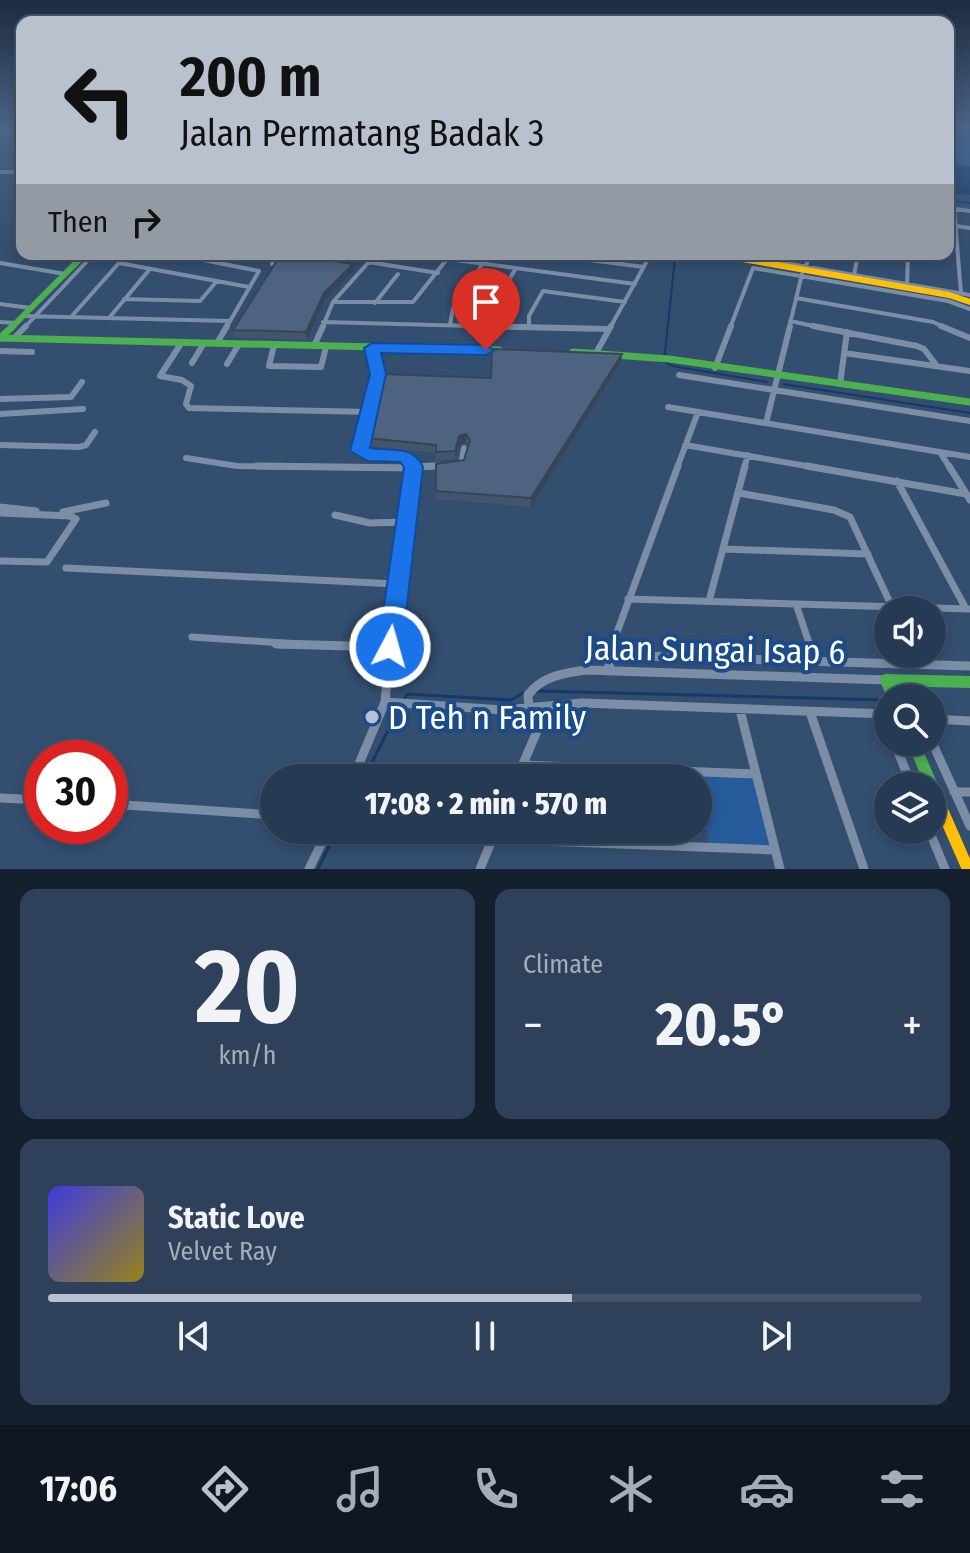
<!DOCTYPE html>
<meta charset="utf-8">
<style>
:root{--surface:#273a54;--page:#2f415a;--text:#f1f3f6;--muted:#a4adb8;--line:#43546b;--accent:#b8c1cd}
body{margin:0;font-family:"Fira Sans Condensed",sans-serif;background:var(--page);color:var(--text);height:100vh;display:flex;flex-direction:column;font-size:30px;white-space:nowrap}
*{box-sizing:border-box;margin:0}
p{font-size:26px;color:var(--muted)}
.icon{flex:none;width:44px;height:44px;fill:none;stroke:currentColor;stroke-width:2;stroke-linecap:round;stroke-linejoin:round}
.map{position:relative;height:869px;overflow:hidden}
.sheet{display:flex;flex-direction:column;gap:20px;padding:20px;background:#15202e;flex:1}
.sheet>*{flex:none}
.banner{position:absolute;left:16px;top:16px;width:938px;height:244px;border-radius:16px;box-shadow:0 4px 12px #0003,0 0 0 2px var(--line);background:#b8c1cd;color:#111;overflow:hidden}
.fabs{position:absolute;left:874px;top:596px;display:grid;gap:16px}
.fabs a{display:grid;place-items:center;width:72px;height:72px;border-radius:50%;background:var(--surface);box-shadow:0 4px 12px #0003,0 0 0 2px var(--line);font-size:40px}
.speed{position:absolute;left:24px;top:740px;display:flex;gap:16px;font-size:40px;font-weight:700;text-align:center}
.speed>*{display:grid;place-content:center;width:104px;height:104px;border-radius:50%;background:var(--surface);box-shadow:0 4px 12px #0003,0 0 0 2px var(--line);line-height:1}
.speed .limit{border:12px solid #d22;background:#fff;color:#111}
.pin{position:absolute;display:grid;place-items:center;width:68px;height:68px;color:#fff;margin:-82px -34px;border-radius:50% 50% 50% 0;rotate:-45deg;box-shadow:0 0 8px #0007}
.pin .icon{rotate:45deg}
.me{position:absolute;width:88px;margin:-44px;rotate:6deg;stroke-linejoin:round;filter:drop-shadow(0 0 6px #0008)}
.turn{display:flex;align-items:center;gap:28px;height:168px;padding:0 32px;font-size:36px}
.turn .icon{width:104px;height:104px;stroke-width:2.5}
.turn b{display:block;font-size:56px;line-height:68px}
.then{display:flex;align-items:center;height:76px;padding:0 32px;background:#0003;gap:16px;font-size:30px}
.big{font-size:60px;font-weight:800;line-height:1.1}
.sheet .widget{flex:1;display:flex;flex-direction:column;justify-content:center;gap:12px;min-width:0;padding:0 28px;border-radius:16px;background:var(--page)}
.sheet .dial{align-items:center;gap:0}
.dial b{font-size:104px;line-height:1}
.song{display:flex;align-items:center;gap:24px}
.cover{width:96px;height:96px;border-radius:12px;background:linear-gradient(135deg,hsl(240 70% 55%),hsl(50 70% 35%))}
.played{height:8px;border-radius:4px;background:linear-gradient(90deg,var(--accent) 60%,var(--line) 60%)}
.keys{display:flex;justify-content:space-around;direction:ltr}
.heat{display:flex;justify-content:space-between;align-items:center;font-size:44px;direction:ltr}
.sheet .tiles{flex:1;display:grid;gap:20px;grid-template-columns:1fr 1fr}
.widget:last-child{grid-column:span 2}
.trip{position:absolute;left:260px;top:764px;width:452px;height:80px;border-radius:40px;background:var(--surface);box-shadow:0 4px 12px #0003,0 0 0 2px var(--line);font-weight:800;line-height:80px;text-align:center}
.tabs{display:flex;height:128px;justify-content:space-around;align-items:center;background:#101722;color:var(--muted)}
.tabs .icon{width:56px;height:56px}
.tabs .selected{color:var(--accent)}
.tabs b{font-size:36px;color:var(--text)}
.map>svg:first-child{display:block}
.green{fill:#265b9b}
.water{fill:#153968}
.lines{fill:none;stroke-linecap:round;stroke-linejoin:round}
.stream-far1{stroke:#153968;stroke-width:2}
.stream{stroke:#153968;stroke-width:3}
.street-far3{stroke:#7b8ea6;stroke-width:4}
.street-far2{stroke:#7b8ea6;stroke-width:6}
.street-far1{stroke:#7b8ea6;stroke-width:7}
.street{stroke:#7b8ea6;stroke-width:9}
.fast-far3{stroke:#4caf50;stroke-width:5}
.fast-far2{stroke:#4caf50;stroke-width:6}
.fast-far1{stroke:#4caf50;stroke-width:7}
.fast{stroke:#4caf50;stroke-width:12}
.slow-far1{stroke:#ffc107;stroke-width:6}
.slow{stroke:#ffc107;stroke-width:12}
.wall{fill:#43556d}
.shaded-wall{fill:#374559}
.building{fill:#4e637f;stroke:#374559;stroke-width:2}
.route{fill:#1a73e8;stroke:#114b97;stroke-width:2}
.poi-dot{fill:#b8c1cd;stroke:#1b4b89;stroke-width:3}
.labels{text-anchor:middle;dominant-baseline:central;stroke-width:8;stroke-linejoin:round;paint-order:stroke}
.near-street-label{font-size:34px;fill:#fff;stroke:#1b4b89}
.near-poi-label{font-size:34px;fill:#fff;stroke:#1b4b89;text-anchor:start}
</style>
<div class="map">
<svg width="970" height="869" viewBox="0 0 970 869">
<rect width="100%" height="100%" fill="#344e70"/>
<path class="green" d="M 948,127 L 970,127 L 970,166 L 948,164 Z
M 694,774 L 754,777 L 771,847 L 710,845 L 698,792 L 698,778 Z"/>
<path class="water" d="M 948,164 L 970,166 L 970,195 L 948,192 Z"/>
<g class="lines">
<path class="stream-far1" d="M 948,200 L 970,203
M 670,254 L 675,258 L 664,361 L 672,366 L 767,382
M 783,384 L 970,413"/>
<path class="stream" d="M 537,691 L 885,700
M 405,698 L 407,694 L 511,700 L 523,693
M 364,778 L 400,707
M 318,869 L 337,830"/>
<path class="street-far3" d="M 0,131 L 22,131
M 0,172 L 22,172
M 948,208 L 970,211
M 954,208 L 961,293
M 956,226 L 970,228
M 173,254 L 259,271 L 226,328
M 543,254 L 644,267
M 756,258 L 970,295
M 448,259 L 635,284
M 368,262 L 438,273
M 0,263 L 65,274
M 119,263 L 249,287
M 272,264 L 282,254
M 806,267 L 809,254
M 854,275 L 858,254
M 907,286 L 908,254
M 796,298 L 933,322 L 946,328
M 124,299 L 200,301 L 217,281
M 333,302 L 413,302 L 451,254
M 375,303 L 398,274
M 0,304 L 31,308
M 24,316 L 230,321
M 71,317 L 127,254
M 109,318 L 150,269
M 790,321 L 823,328
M 0,322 L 16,323
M 323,322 L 550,328
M 450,325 L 453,308 L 483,263
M 490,326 L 492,309 L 516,268
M 529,326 L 529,316 L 543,291 L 625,302
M 24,328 L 94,254
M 322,328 L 333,302 L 376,254
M 610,328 L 648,259
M 730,328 L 753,268 L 948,301 L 970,309
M 789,328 L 802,274"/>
<path class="street-far2" d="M 468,326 L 609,329
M 813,326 L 917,346 L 924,349 L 937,366
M 941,326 L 970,338
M 14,338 L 26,326
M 182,342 L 160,376 L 182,380 L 191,386 L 186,404 L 189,408 L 370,412
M 217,343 L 227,326
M 274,345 L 269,366 L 321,367 L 326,347
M 314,346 L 323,326
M 372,348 L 378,374 L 360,451 L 405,458 L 411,461 L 413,468
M 0,351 L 32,352
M 596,353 L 611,326
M 844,353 L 970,371
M 192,363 L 204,343
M 227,364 L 239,344
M 715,368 L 731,326
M 679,375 L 970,421
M 840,384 L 847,332
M 0,399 L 71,397 L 82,382
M 668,407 L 970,457
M 0,414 L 83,409
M 766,423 L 790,326
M 0,445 L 79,447 L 86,445 L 95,432
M 685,445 L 818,468
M 940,452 L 950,468
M 186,458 L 237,466 L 413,468
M 461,465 L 464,448
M 413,467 L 442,466
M 677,468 L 698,412
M 744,468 L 748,455"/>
<path class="street-far1" d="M 257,466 L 413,468
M 807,466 L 966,494
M 949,466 L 970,500
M 413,467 L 435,466
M 897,481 L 966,609
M 739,493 L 834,510 L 850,517 L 892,607
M 0,507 L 36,511
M 63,512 L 106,503
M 0,513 L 70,516 L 76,519 L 47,562 L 0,561
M 335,515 L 370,523 L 404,522
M 723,549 L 868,554
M 66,568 L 396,584
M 628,599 L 970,609
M 709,601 L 745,466
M 796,604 L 810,646
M 192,637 L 328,646
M 390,646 L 413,466
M 612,646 L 678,466"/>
<path class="street" d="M 276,644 L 390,647
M 809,644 L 815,661
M 609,655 L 970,666
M 608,671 L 613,644
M 385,702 L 503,710 L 582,703 L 888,714
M 740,710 L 780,869
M 810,712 L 864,869
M 882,714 L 888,728
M 932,719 L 970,721
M 894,742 L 912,786
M 932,742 L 970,826
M 523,765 L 756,774
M 353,778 L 385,702 L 390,644
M 517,778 L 538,729 L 529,707 L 528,695 C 542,676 564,673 586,670 L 886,680
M 954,792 L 970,792
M 0,798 L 42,800
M 110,804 L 274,815
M 929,830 L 945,869
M 492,839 L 775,850
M 309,869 L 328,830
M 480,869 L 496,830"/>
<path class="fast-far3" d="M 0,134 L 22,134"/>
<path class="fast-far2" d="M 11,328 L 85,254"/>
<path class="fast-far1" d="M 0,338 L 499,350
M 0,338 L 13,326
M 573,352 L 669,359 L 970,402"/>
<path class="fast" d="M 894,698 L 886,680 L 970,682
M 913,742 L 932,786"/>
<path class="slow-far1" d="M 714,254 L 949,295 L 970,302"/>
<path class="slow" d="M 932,787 L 968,869"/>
</g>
<path class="wall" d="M 353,264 L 354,271 L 325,300 L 307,340 L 235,337 L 233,330 Z
M 622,354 L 621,362 L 531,507 L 436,499 L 436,464 L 464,460 L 468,446 L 466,442 L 459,445 L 455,459 L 436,460 L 436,453 L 367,446 L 366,438 L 491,378 Z"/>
<path class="shaded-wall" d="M 353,264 L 354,271 L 325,300 L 307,340 L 306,332 L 324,293 Z
M 622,354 L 621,362 L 531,507 L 531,498 Z
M 466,434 L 466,442 L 459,445 L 455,459 L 455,451 L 459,436 Z"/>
<path class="building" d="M 281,254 L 289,254 L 353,264 L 324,293 L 306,332 L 233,330 Z
M 492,349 L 622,354 L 531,498 L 436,491 L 436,464 L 464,460 L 470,440 L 466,434 L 459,436 L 455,451 L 436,452 L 436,445 L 366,438 L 382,374 L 491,378 Z"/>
<linearGradient id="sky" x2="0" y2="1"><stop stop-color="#1d2b3e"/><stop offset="0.51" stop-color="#4a6386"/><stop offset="1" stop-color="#4a6386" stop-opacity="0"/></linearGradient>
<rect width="970" height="249" fill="url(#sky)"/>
<path class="route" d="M 372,343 L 486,345 L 494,350 L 486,355 L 381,353 L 386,374 L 370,448 C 388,451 415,445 423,467 L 402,647 L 399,654 L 390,657 L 382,654 L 378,647 L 404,467 L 400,462 L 368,461 L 350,451 L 370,374 L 364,348 Z"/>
<circle class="poi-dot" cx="372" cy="717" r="8"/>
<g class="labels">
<g class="near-street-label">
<text transform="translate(715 650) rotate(1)">Jalan Sungai Isap 6</text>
</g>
<g class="near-poi-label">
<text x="388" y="717">D Teh n Family</text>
</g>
</g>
</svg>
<div class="fabs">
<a><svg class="icon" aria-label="sound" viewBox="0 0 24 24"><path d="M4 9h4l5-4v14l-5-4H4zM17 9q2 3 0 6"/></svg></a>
<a><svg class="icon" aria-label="search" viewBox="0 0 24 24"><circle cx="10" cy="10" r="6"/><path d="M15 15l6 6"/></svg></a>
<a><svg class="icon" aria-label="layers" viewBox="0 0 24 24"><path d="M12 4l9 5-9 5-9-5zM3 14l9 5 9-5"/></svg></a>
</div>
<div class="speed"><div class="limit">30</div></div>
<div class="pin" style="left:486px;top:350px;background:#d93025"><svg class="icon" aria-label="arrive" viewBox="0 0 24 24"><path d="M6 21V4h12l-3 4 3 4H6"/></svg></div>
<svg class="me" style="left:390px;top:647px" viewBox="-20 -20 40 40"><circle r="17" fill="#1a73e8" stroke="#fff" stroke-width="3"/><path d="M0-11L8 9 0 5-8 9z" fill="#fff"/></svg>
<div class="trip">17:08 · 2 min · 570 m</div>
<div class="banner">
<div class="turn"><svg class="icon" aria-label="left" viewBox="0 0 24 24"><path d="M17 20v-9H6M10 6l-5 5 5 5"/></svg><div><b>200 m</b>Jalan Permatang Badak 3</div></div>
<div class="then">Then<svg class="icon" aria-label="right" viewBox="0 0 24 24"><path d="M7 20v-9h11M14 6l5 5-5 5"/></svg></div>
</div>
</div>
<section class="sheet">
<div class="tiles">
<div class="widget dial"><b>20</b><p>km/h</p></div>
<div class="widget"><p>Climate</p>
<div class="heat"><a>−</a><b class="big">20.5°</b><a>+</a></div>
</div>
<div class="widget">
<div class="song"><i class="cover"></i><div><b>Static Love</b><p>Velvet Ray</p></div></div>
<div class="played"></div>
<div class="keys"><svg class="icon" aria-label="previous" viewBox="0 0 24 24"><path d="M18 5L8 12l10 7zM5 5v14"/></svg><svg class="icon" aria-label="pause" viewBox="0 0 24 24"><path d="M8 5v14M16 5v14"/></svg><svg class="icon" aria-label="next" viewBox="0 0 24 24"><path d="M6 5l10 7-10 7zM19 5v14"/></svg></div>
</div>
</div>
</section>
<nav class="tabs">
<b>17:06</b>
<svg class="icon selected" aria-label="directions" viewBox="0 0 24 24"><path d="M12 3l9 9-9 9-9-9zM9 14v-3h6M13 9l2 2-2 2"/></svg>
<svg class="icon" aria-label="music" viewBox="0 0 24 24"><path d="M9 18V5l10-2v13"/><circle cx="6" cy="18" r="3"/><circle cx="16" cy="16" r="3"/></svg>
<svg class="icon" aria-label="phone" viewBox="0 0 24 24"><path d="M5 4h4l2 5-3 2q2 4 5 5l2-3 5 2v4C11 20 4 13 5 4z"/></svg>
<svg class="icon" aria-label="climate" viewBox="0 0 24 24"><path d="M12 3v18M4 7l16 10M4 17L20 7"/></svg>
<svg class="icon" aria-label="car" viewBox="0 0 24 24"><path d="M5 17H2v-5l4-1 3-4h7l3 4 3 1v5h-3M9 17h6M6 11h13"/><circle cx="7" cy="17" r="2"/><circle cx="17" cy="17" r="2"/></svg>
<svg class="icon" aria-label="filters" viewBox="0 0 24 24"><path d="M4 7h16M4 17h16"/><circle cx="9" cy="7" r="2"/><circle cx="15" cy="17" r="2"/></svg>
</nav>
